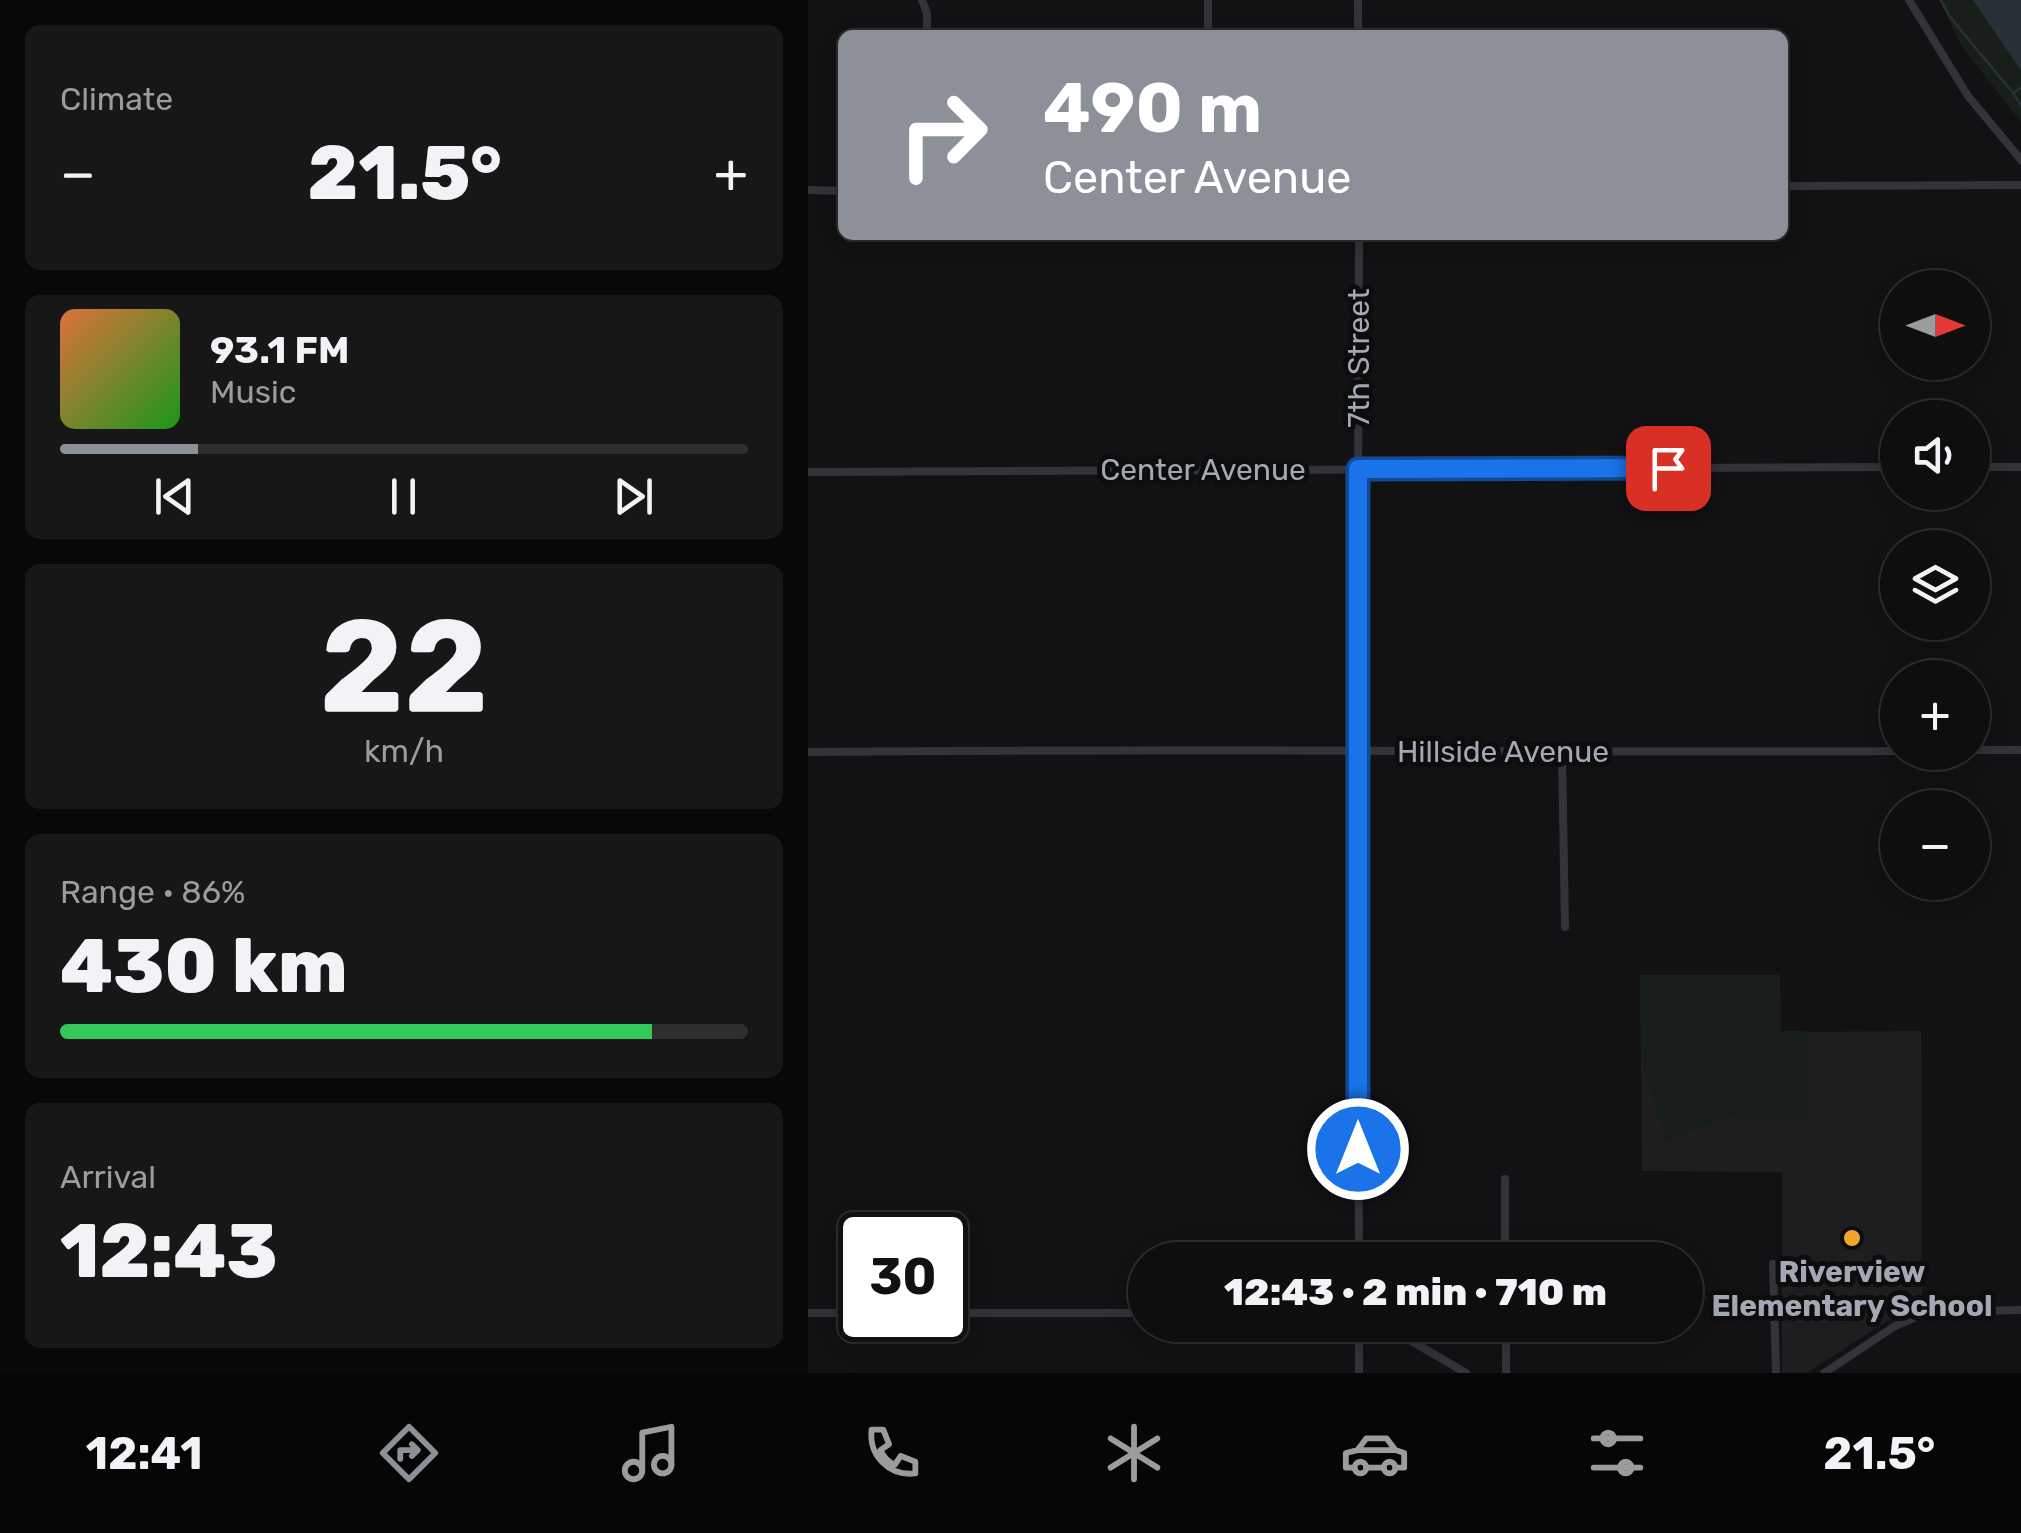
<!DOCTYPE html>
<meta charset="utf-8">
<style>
:root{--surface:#0e0e0f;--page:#171718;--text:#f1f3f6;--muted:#9b9c9e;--line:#2e2e2f;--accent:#8c9099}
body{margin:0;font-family:Rubik,sans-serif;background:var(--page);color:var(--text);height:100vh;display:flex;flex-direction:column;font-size:38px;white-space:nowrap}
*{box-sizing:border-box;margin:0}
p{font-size:32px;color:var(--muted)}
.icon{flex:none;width:55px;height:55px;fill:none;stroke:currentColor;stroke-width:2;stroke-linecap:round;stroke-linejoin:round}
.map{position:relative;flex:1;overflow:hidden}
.panel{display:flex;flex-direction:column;gap:25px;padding:25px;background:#080808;width:808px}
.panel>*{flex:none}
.top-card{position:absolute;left:30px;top:30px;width:950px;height:210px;border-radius:15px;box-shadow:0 5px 25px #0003,0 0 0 2px var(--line);background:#8c9099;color:#fff;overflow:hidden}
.needle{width:65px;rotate:90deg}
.fabs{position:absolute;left:1072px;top:270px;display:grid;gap:20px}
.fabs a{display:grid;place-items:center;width:110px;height:110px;border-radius:50%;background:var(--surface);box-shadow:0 5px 25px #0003,0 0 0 2px var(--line);font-size:50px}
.speed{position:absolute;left:30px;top:1212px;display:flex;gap:20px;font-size:50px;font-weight:700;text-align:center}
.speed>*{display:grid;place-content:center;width:130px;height:130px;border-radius:50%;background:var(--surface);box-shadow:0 5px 25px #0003,0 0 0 2px var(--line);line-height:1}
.speed .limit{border:5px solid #111;border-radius:15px;background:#fff;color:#111}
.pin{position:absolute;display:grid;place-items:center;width:85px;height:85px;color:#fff;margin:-42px;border-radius:20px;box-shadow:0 5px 15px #0006}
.me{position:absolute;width:110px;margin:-55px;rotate:0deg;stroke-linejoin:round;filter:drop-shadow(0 0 8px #0008)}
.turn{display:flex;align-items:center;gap:35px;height:210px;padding:0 40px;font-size:45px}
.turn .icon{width:130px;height:130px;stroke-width:2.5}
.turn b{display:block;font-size:70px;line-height:85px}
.big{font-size:75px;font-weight:800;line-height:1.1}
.panel .tile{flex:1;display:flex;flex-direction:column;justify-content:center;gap:15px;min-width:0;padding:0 35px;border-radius:15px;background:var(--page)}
.panel .dial{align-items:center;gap:0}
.dial b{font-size:130px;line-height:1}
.song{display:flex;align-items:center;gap:30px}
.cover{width:120px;height:120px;border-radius:15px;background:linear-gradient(135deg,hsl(20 70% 55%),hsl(120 70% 35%))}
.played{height:10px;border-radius:5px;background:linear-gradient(90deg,var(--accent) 20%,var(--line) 20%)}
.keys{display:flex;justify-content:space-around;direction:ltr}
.heat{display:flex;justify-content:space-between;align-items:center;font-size:55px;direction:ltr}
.charge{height:15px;border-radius:8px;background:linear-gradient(90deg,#34c759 86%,var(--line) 0)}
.trip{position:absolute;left:320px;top:1242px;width:575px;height:100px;border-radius:50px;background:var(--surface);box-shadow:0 5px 25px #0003,0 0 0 2px var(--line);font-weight:800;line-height:100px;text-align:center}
.dock{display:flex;height:160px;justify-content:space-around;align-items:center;background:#060606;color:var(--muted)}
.dock .icon{width:70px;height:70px}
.dock .current{color:var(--accent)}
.dock b{font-size:45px;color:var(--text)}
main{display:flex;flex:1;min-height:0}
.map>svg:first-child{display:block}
.built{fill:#1e1e21}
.green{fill:#181e19}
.water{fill:#283137}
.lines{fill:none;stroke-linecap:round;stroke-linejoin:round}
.stream{stroke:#283137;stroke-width:2.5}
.minor{stroke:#333439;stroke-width:8}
.route-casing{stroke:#114b97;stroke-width:25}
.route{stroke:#1a73e8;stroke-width:18}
.poi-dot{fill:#f2a42c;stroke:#0d0d0e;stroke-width:4}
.labels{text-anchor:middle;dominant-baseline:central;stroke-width:10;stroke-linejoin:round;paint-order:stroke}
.street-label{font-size:30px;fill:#a3a9b4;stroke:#0d0d0e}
.poi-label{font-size:30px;font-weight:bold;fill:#a3a9b4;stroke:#0d0d0e}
</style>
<main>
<section class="panel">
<div class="tile"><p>Climate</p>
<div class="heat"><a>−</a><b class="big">21.5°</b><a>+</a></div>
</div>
<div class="tile">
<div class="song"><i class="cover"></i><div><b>93.1 FM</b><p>Music</p></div></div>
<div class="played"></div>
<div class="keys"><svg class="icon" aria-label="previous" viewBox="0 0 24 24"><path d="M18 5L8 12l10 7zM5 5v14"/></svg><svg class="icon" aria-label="pause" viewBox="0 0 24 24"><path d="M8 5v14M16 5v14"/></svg><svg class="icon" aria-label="next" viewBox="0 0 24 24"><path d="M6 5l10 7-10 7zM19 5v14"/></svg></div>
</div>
<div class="tile dial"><b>22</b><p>km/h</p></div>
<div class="tile"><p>Range · 86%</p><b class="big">430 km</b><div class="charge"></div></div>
<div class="tile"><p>Arrival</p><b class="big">12:43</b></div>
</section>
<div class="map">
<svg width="1214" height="1373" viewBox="0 0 1214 1373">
<rect width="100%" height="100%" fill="#121214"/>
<path class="built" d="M 832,975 L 972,975 L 973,1032 L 1113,1031 L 1114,1305 L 1082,1319 L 999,1373 L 974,1373 L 974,1172 L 834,1171 Z"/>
<path class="green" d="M 1131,0 L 1213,0 L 1213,122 L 1154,47 Z
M 832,975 L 972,975 L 973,1031 L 998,1031 L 998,1119 L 919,1117 L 858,1142 L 833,1058 Z"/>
<path class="water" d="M 1165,0 L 1213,0 L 1213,70 L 1208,63 Z"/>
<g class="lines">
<path class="stream" d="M 1133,0 L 1142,17 L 1205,93
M 1214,87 L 1205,93 L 1214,107"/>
<path class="minor" d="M 114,0 L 119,13 L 119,35
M 400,0 L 400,35
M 550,0 L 550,35
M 1101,0 L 1160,96 L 1214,161
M 975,186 L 1214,185
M 0,190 L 35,191
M 1165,467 L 1214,467
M 0,472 L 1090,467
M 1165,750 L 1214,750
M 0,752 C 363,748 727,753 1090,751
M 754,752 L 757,927
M 697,1179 L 697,1260
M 551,1260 L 549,751 L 551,235
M 965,1264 L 968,1373
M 0,1313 L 52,1313
M 138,1313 L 338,1313
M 551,1325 L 551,1373
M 576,1325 L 658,1373
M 698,1325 L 698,1373
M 1016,1373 L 1087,1326 L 1120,1312 L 1214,1310"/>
</g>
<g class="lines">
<defs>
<path id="route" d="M 550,1149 L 550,469 L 860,468"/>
</defs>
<use href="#route" class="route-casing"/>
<use href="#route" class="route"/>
</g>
<circle class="poi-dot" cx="1044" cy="1238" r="10"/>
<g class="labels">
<g class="street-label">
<text transform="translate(551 358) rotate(-90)">7th Street</text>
<text x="395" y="470">Center Avenue</text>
<text x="695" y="752">Hillside Avenue</text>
</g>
<g class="poi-label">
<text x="1044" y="1272">Riverview<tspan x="1044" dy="34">Elementary School</tspan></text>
</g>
</g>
</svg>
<div class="fabs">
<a><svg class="needle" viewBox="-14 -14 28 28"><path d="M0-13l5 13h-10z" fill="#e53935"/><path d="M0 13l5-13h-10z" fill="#9b9c9e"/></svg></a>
<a><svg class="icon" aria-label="sound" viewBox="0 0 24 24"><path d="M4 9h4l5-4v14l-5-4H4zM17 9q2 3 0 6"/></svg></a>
<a><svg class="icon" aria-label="layers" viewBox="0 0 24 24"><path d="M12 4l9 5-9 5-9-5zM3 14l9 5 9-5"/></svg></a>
<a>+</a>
<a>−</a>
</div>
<div class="speed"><div class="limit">30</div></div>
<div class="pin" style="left:860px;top:468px;background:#d93025"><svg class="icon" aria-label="arrive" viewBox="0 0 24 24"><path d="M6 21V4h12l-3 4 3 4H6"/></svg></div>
<svg class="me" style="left:550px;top:1149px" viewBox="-20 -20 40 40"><circle r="17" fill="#1a73e8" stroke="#fff" stroke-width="3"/><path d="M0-11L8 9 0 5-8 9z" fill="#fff"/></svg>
<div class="trip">12:43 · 2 min · 710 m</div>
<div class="top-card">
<div class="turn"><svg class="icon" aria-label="right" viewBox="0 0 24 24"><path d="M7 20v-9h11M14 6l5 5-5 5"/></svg><div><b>490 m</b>Center Avenue</div></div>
</div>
</div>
</main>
<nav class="dock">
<b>12:41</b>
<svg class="icon current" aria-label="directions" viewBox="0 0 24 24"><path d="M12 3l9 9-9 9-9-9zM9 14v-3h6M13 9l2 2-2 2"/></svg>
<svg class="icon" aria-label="music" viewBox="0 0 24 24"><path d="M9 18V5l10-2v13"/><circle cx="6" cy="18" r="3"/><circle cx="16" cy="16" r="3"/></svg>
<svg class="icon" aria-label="phone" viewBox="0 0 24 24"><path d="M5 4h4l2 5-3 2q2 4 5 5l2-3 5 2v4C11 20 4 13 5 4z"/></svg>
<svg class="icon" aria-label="climate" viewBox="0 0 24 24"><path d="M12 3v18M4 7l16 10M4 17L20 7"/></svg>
<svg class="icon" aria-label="car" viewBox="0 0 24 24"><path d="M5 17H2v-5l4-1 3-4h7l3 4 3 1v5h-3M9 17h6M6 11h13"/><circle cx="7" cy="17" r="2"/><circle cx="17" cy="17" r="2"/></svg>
<svg class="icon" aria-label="filters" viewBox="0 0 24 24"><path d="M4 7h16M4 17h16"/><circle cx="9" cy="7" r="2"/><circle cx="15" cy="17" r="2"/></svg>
<b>21.5°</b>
</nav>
